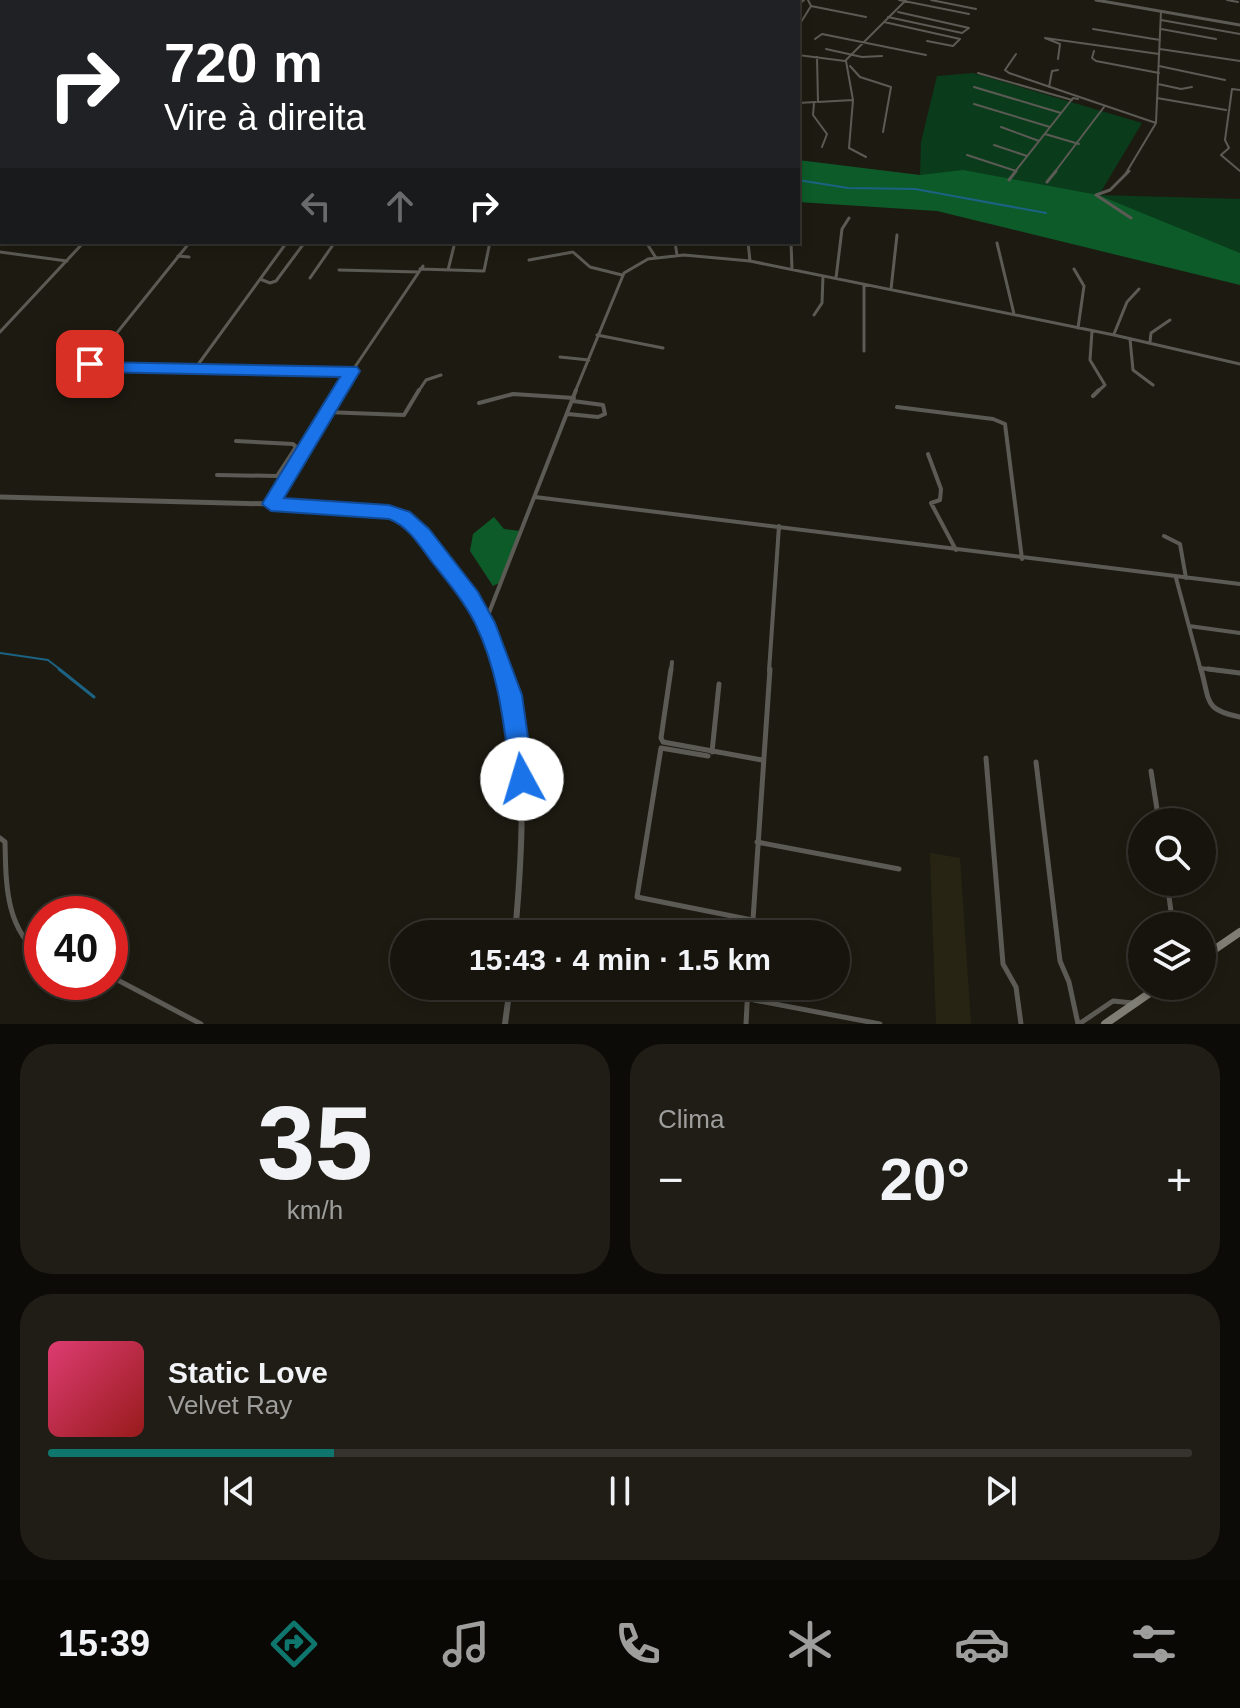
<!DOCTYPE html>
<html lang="pt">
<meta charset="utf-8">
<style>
:root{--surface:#16140d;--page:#1f1d16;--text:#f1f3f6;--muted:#9e9e9d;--line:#35332e;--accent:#0f766e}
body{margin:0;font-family:Arial,sans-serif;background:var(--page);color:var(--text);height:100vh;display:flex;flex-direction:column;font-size:30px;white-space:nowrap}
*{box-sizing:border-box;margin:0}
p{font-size:26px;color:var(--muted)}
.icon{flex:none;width:44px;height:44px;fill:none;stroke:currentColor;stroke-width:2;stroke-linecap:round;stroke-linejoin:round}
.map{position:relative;height:1024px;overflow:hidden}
.drawer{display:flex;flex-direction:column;gap:20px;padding:20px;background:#0c0b07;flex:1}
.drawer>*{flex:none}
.guide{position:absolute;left:0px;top:0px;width:800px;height:244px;box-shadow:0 4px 12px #0003,0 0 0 2px var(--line);background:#202124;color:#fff;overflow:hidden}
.tools{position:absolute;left:1128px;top:808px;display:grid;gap:16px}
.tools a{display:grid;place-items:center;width:88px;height:88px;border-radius:50%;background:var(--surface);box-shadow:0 4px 12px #0003,0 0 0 2px var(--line);font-size:40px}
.speed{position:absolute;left:24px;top:896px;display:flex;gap:16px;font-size:40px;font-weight:700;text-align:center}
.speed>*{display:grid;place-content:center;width:104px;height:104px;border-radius:50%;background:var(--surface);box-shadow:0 4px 12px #0003,0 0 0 2px var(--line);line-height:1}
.speed .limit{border:12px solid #d22;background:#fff;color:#111}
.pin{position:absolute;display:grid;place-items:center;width:68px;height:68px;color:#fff;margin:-34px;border-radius:16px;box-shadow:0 4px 12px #0006}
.me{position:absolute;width:88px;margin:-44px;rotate:354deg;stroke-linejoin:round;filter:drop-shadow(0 0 6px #0008)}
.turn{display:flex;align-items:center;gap:28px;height:168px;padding:0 32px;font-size:36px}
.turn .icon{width:104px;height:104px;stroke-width:2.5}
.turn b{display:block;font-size:56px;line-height:68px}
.lanes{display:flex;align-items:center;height:76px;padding:0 32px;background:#0003;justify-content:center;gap:40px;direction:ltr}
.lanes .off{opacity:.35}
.big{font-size:60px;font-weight:700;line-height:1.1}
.drawer .card{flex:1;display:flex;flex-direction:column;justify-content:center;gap:12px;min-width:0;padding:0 28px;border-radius:32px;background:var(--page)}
.drawer .dial{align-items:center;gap:0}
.dial b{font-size:104px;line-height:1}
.song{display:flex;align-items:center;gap:24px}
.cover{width:96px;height:96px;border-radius:12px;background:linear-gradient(135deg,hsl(340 70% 55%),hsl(0 70% 35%))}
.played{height:8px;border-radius:4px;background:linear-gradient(90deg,var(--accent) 25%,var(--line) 25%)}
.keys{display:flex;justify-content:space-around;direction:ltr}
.heat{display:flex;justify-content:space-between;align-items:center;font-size:44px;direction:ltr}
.drawer .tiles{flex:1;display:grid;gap:20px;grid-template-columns:1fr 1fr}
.card:last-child{grid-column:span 2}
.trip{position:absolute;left:390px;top:920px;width:460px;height:80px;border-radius:40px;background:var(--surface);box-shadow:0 4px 12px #0003,0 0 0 2px var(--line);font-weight:700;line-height:80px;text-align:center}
.menu{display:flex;height:128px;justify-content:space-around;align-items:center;background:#090805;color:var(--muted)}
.menu .icon{width:56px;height:56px}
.menu .selected{color:var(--accent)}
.menu b{font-size:36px;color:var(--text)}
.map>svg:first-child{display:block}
.built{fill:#272413}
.green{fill:#0a3c1b}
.forest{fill:#0d5b29}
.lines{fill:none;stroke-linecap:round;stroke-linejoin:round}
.stream-far1{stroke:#1b6283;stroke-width:2}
.stream{stroke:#1b6283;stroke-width:3}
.minor-far3{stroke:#5b5a54;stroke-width:2}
.minor-far2{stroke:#5b5a54;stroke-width:3}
.minor-far1{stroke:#5b5a54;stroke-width:4}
.minor{stroke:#5b5a54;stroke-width:5}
.tertiary-far2{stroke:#5b5a54;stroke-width:3}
.tertiary-far1{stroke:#5b5a54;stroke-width:5}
.tertiary{stroke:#5b5a54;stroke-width:6}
.secondary{stroke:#7f7e75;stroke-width:8}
.route{fill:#1a73e8;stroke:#114b97;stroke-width:2}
</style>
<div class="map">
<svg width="1240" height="1024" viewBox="0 0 1240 1024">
<rect width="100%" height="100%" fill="#1d1b11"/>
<path class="built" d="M 930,853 L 960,858 L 971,1024 L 936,1024 Z"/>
<path class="green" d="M 0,0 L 384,0 L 2,2 L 0,40 Z
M 973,73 L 1142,123 L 1099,195 L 1240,199 L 1240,253 L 1184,232 L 920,175 L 921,142 L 937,76 Z"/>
<path class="forest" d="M 798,160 L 920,175 L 963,170 L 1098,195 L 1240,253 L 1240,285 L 937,211 L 798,202 Z
M 494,517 L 504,529 L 520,531 L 501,582 L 493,586 L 470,551 L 473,534 Z"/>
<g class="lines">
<path class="stream-far1" d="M 798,180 L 848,188 L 915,189 L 1046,213
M 0,653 L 48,660 L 62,671"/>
<path class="stream" d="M 59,669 L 94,697"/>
<path class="minor-far3" d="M 415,0 L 427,2
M 899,0 L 969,14
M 931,0 L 976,9
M 1227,0 L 1238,2
M 128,2 L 131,0
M 798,5 L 804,0
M 811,6 L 866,17
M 888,17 L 962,33 L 969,28 L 898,12
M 1161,20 L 1240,34
M 884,22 L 960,39 L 953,46 L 927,41
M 798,27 L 811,6 L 808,0
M 1093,29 L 1160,40
M 1161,29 L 1216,39
M 1045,38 L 1159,54
M 1045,38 L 1060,44 L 1058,59
M 815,39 L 822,34 L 926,55
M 826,49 L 862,57 L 882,56
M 1160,49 L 1240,61
M 1094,51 L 1092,58 L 1096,61 L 1159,73
M 1016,54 L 1005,70 L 1009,73 L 1156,123
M 798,55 L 845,61 L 906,0
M 817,57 L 818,102 L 853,100
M 846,61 L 853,100 L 849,148 L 866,157
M 850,66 L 860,77 L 891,87 L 883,132
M 1159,66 L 1225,80
M 978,73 L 1072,100
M 1158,84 L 1181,89 L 1192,87
M 974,87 L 1061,113
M 1049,87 L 1052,71 L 1058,70
M 1240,90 L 1232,89 L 1225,140 L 1229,148 L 1221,155 L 1240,171
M 1157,98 L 1226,110
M 798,103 L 816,102
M 814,103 L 813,115 L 827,134 L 822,147
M 974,104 L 1050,127
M 1001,127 L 1039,141
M 1045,134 L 1079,144
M 994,145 L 1027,156
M 967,155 L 1016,171
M 1014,173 L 1073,98 L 1078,99
M 1054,173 L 1104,107
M 1126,173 L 1156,123 L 1161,11"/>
<path class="minor-far2" d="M 1129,171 L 1110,190 L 1096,195 L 1131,218
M 1009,180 L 1016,171
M 1047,182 L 1056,171
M 190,242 L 91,365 L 352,371
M 646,242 L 656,258
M 675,242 L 677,255
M 748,242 L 750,261
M 791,242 L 792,269
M 997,243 L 1014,314
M 0,252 L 67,261
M 178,256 L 189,257
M 529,260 L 573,252 L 590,267 L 622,275
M 420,269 L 484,271 L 490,242
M 1074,269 L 1084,286 L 1078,328
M 339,270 L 419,272
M 448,270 L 455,242
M 310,278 L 335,242
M 836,278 L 842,229 L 849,218
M 260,279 L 270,283 L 276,281 L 305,242
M 864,285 L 864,351
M 891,289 L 897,235
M 814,315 L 822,303 L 823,276
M 1092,331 L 1090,360 L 1105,385 L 1097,392
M 0,332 L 84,242
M 1114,334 L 1127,302 L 1139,289
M 597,335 L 663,348
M 1130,339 L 1133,370 L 1153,385
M 1150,342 L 1151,333 L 1170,320
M 560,357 L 589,360
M 197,366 L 287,242
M 338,392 L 423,266
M 418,392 L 426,380 L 441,375
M 575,392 L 624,273 L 648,259 L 684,255 L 750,261 L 1114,335 L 1240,364"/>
<path class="minor-far1" d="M 1093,396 L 1099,390
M 479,403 L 513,394 L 574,398
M 897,407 L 993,419 L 1005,424 L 1022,559
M 325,412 L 404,415 L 419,390
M 568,414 L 598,417 L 605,414 L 603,405 L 573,401
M 928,454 L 941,489 L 940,500 L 931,503 L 956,550
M 217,475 L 277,476 L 296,447 L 293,444 L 236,441
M 535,497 L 1240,584
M 271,504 L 339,390
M 1164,536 L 1180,544 L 1186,578
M 1176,578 L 1201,671
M 485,623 L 576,390
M 1189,626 L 1240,633
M 1200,668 L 1224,671
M 671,671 L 672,662
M 769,671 L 779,526"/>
<path class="minor" d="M 671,669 L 661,738 L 663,742 L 762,760
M 1201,669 C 1210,702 1204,710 1240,717
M 1208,669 L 1240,673
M 712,752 L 719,684
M 708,756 L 661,748 L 637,897 L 752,920
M 986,758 L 1003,964 L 1016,987 L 1021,1024
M 1036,762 L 1060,961 L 1069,982 L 1078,1024
M 1151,771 L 1159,822
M 0,838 L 5,842 C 6,883 5,929 42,956
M 757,842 L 899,869
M 1167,882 L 1173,926
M 752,934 L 770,669
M 110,976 L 201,1024
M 726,986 L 754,1000 L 880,1024
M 746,1024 L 748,986
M 1079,1024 L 1113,1001 L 1133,1003"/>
<path class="tertiary-far2" d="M 1096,0 L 1240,25"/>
<path class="tertiary-far1" d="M 0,497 L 347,506 C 365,507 385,508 402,516 C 440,535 489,631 502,671"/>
<path class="tertiary" d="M 501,669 C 529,755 523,845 515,934
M 505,1024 L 510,986"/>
<path class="secondary" d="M 1202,958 L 1240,932
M 1105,1024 L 1160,986"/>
</g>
<path class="route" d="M 90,358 L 98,362 L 357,367 L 360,371 L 284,498 L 389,505 L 410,512 L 429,529 L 478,592 L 495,623 L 522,695 L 534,779 L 530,787 L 522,790 L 514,787 L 511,779 C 504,726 499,672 475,623 C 464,601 447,581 432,562 C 420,546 408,526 389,519 L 271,511 L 262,504 L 340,377 L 95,372 L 82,364 Z"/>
</svg>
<div class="tools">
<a><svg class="icon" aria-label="search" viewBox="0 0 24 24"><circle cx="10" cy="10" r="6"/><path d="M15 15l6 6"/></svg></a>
<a><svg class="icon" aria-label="layers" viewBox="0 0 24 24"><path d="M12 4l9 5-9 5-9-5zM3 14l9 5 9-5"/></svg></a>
</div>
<div class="speed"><div class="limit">40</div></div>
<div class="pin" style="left:90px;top:364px;background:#d93025"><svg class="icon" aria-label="arrive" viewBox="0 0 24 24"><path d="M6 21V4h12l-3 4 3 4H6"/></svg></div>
<svg class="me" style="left:522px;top:779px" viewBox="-20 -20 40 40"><circle r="19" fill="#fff"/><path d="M0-13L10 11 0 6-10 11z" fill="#1a73e8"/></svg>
<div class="trip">15:43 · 4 min · 1.5 km</div>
<div class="guide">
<div class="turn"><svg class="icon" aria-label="right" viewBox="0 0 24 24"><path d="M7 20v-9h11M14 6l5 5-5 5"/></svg><div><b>720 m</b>Vire à direita</div></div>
<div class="lanes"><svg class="icon off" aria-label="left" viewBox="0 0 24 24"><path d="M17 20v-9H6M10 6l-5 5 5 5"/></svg><svg class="icon off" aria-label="ahead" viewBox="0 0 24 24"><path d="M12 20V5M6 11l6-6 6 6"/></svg><svg class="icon" aria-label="right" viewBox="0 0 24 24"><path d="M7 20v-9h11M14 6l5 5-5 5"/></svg></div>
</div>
</div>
<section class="drawer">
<div class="tiles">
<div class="card dial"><b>35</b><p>km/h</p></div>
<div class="card"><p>Clima</p>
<div class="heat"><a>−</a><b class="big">20°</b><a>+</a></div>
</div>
<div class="card">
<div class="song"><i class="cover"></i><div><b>Static Love</b><p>Velvet Ray</p></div></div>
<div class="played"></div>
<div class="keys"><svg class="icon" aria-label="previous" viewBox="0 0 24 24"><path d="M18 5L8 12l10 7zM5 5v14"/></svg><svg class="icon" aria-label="pause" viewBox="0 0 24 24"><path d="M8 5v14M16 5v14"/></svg><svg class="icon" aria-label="next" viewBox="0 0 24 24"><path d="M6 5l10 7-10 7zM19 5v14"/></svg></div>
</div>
</div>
</section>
<nav class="menu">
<b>15:39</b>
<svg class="icon selected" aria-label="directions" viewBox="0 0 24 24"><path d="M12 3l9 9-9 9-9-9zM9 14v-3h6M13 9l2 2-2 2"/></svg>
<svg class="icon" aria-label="music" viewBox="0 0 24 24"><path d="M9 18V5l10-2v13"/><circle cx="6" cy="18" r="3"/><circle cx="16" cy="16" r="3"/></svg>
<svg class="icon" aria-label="phone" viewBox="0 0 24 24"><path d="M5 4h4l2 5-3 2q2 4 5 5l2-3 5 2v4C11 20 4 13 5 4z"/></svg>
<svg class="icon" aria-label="climate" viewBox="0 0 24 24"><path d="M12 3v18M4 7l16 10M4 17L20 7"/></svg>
<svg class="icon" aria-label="car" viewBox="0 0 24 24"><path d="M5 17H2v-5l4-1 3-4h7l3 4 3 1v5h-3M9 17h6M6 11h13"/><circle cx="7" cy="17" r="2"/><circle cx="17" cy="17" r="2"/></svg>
<svg class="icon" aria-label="filters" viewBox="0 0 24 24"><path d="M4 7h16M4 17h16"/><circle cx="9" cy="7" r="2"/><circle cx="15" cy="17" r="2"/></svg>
</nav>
